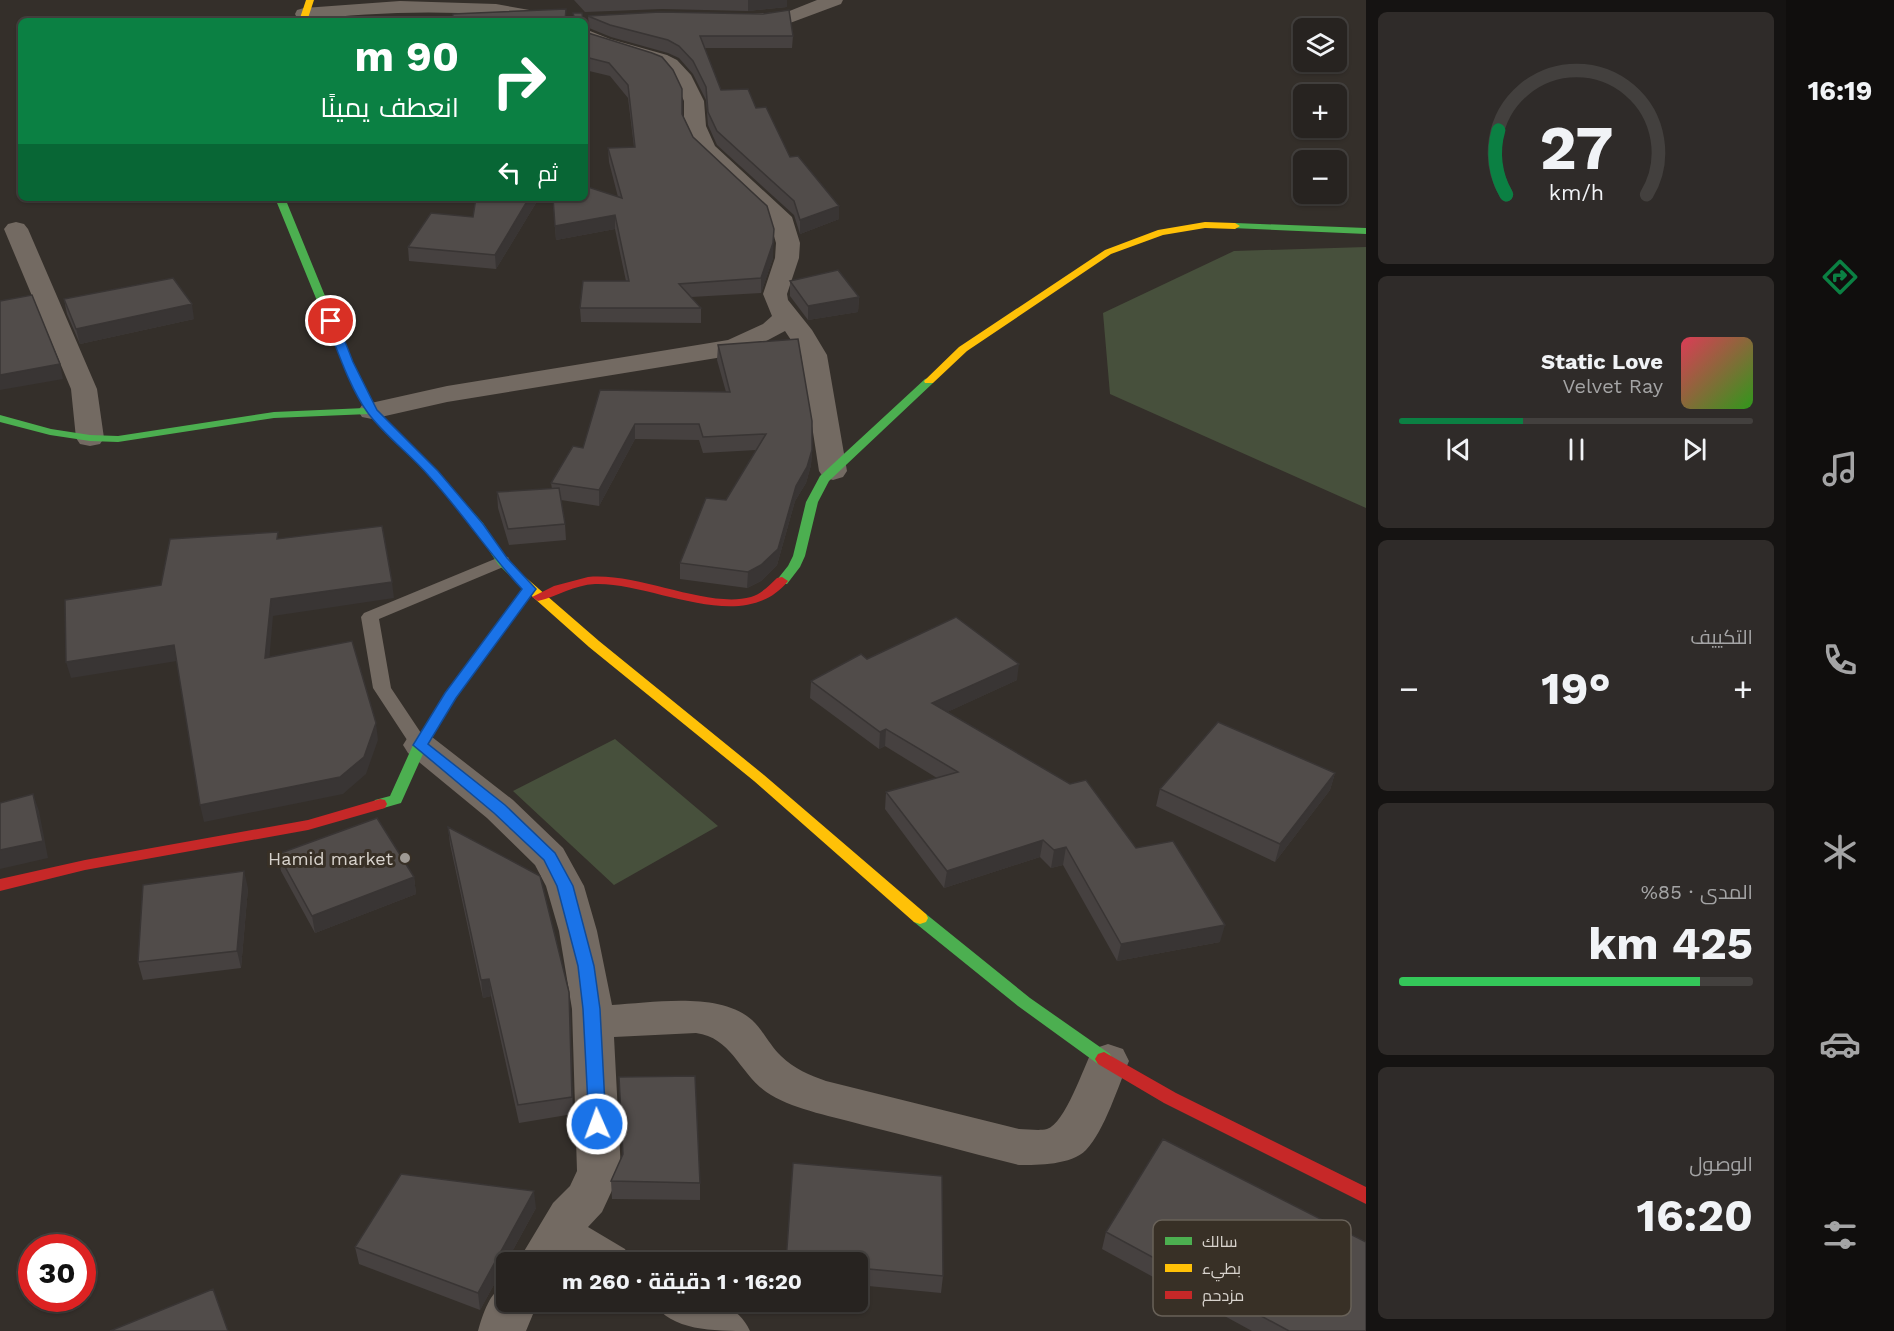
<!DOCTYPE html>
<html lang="ar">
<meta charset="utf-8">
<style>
:root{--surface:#272320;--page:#2f2b29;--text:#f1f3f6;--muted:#a4a4a5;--line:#43403e;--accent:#0b8043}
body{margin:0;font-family:"Work Sans",Cairo,sans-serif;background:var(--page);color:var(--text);direction:rtl;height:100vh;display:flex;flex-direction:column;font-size:22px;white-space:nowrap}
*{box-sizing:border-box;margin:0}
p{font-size:20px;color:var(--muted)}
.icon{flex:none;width:33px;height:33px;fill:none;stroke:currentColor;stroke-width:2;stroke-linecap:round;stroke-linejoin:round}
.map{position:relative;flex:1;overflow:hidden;direction:ltr}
.panel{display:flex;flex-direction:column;gap:12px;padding:12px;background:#151312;width:420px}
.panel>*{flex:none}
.banner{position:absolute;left:18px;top:18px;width:570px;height:183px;border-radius:9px;box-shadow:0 2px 4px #0004,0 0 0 2px var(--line);direction:rtl;background:#0b8043;color:#fff;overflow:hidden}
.fabs{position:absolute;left:1293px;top:18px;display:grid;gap:12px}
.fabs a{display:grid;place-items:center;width:54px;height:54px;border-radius:9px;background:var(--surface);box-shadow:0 2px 4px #0004,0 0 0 2px var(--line);font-size:30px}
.speed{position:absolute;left:18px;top:1234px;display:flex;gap:12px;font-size:30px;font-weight:700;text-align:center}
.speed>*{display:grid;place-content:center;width:78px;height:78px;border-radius:50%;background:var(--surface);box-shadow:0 2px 4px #0004,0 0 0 2px var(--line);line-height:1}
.speed .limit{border:9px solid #d22;background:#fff;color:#111}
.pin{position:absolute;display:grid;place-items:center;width:51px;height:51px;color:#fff;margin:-26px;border:3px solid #fff;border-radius:50%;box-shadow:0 2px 6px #0007}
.me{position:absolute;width:66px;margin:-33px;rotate:358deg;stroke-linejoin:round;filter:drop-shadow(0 0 4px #0008)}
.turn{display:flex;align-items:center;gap:21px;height:126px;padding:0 30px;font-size:27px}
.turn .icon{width:78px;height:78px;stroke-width:2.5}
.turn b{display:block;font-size:42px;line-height:51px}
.then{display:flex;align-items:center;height:57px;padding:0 30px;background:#0003;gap:12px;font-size:22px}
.big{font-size:45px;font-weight:700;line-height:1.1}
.panel .card{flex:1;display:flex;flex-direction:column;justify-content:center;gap:9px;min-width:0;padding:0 21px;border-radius:9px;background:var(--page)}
.panel .dial{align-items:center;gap:0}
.dial svg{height:156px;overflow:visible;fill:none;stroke:var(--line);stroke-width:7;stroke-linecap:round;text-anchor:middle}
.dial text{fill:var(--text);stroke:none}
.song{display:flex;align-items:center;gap:18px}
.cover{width:72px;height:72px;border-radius:9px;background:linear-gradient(135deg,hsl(350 70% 55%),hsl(110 70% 35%))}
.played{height:6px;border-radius:3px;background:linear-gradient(90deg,var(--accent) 35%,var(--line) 35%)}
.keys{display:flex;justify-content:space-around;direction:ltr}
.heat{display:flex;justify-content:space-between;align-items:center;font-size:33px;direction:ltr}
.charge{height:9px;border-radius:4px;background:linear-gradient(90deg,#34c759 85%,var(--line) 0)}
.trip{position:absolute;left:496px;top:1252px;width:372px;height:60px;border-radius:9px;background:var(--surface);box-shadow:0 2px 4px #0004,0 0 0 2px var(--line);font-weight:700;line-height:60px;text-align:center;direction:rtl}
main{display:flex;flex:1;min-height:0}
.dock{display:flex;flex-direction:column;width:108px;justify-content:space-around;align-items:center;background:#100e0d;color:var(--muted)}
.dock .icon{width:42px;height:42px}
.dock .current{color:var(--accent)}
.dock b{font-size:27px;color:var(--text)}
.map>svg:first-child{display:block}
.green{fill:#47503c}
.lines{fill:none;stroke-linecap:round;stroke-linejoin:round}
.lane{fill:#736a62;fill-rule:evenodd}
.street{fill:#736a62;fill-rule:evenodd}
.fast{fill:#4caf50;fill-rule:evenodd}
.slow{fill:#ffc107;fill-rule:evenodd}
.jam{fill:#c62828;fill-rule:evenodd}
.wall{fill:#464140}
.shaded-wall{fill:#393534}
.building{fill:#514c4a;stroke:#393534;stroke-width:1.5}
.route{fill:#1a73e8;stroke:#114b97;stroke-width:1.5}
.poi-dot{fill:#9f9a94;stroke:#383026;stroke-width:2}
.labels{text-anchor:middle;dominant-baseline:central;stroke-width:6;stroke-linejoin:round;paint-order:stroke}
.poi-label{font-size:18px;fill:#d8d3cd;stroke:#383026;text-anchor:end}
.key{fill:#383026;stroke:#686158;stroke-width:1.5}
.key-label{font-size:16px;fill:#d8d3cd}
</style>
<main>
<nav class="dock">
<b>16:19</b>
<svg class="icon current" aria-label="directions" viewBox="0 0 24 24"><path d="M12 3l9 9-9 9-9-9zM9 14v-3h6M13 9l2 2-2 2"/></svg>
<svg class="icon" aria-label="music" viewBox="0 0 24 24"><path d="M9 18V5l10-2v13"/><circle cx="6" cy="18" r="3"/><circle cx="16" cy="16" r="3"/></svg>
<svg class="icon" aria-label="phone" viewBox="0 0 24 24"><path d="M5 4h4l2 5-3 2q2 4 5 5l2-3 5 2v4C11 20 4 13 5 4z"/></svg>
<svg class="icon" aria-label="climate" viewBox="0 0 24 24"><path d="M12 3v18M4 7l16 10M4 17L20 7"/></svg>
<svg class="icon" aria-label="car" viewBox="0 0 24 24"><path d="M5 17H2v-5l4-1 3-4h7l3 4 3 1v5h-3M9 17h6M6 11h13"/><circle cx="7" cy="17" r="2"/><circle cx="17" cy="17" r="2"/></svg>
<svg class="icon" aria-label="filters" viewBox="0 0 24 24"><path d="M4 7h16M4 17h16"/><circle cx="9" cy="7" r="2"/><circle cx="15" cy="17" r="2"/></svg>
</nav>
<section class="panel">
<div class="card dial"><svg viewBox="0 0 100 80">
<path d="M14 69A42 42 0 1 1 86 69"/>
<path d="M14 69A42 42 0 0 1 10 36" stroke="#0b8043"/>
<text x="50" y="56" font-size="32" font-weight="700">27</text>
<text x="50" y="72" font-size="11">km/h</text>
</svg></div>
<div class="card">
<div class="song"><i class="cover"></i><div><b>Static Love</b><p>Velvet Ray</p></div></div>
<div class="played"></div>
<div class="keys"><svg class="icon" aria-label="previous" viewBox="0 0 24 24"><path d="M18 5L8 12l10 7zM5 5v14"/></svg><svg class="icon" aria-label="pause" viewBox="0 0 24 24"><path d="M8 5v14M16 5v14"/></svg><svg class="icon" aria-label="next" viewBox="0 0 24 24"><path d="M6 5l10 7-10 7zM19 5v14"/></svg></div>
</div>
<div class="card"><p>التكييف</p>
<div class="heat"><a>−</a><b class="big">19°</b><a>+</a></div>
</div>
<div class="card"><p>المدى · 85%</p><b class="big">425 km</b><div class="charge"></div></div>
<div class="card"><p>الوصول</p><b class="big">16:20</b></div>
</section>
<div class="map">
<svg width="1366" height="1331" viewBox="0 0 1366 1331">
<rect width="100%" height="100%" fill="#342f2a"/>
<path class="green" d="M 1366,247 L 1366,508 L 1110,394 L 1103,313 L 1234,251 Z
M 615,739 L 718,826 L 614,885 L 513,791 Z"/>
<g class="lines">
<path class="lane" d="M 502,556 L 508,557 L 510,561 L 508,565 L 379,619 L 391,688 L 429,745 L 427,749 L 420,751 L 413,749 L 373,688 L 361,617 L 364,613 Z"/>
<path class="street" d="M 817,0 L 843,0 L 841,4 L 790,23 L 746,26 L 739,24 L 737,20 L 739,16 L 746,14 L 787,12 Z
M 400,1 L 496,4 L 558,15 L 565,17 L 567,21 C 532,21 497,14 461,13 C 409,11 356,14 304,20 L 297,18 L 295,14 L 297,10 L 304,8 Z
M 585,29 L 610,39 L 667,55 L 677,60 L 691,75 L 704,101 L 706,126 L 715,146 L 792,217 L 800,243 L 799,258 L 787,294 L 788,300 L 812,330 L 827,355 L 847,471 L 843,477 L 833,480 L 823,477 L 819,471 L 801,355 L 785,331 L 744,353 L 735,355 L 447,402 L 372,419 L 362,417 L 358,411 L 362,405 L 447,386 L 728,340 L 763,324 L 772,316 L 763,294 L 775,258 L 776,243 L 769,219 L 695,149 L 684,126 L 684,101 L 675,81 L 663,68 L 653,63 L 585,42 Z
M 16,222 L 24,224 L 28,229 L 97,389 L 104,438 L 100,444 L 90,446 L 80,444 L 76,438 L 71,389 L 4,229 L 8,224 Z
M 420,733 L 432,737 L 513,800 L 563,848 L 584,886 L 597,931 L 612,1005 C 652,1003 719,991 752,1020 C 763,1030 770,1046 781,1056 C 794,1069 810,1075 826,1081 L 1019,1129 C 1028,1129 1039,1131 1047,1129 C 1065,1124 1084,1066 1093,1049 L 1108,1044 L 1123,1049 L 1129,1061 C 1118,1086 1105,1130 1086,1150 C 1071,1165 1039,1165 1019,1165 C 967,1152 915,1138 863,1125 C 835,1117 796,1110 771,1095 C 740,1077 734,1038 696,1033 L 614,1037 L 621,1171 L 602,1212 L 588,1227 L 625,1249 L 632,1263 L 517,1263 L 553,1203 L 570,1186 L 577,1171 L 572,1009 L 559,931 L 546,886 L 535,865 L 487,818 L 408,753 L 403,745 L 408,737 Z
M 507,1284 L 507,1302 L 538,1302 L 526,1331 L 478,1331 C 483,1314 490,1290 507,1284 Z
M 653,1302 C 689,1302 732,1292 750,1331 C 713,1331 671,1331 653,1302 Z"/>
<path class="fast" d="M 275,198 L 285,198 L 352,362 L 377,410 L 437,471 L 483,523 L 507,559 L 524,576 L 526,579 L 524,582 L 516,582 L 498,564 L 474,528 L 429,475 L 369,414 L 274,418 L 118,442 L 90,441 L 50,435 L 0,422 L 0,415 L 51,429 L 90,435 L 118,436 L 274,412 L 365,408 L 342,362 Z
M 1235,223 L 1366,228 L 1366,234 L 1232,228 L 1232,224 Z
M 929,378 L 933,379 L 933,383 L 829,481 L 818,502 L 805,556 L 800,567 L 787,584 L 777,584 L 776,581 L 788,566 L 793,556 L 806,502 L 820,476 L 925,379 Z
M 529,585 L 535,589 L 456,698 L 427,745 L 401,803 L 380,809 L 375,808 L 373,804 L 375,800 L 390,796 L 413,745 L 443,696 L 524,586 Z
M 920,912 L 926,914 L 1030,998 L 1110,1054 L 1113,1059 L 1110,1064 L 1104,1066 L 1098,1064 L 1018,1006 L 914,922 L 912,918 L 914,914 Z"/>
<path class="slow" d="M 306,0 L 314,0 L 307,21 L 299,21 Z
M 1205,222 L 1235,223 L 1240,226 L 1235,229 L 1205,228 L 1163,235 L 1111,254 L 967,351 L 933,383 L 925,383 L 924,381 L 959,347 L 1105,250 L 1158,230 Z
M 520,575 L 524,576 L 599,641 L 764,775 L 926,914 L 928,918 L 926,922 L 920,924 L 914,922 L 754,781 L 589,647 L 516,582 L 514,579 L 516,576 Z"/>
<path class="jam" d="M 588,577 C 638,572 708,609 751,597 C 761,594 770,585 777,578 L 782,577 L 788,581 C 743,637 654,582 595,584 C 574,585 558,596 538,601 L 532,597 L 554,586 Z
M 380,799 L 385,800 L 387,804 L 385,808 L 308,830 L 85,870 L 0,891 L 0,879 L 85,860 L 308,820 Z
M 1104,1052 L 1176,1093 L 1366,1187 L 1366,1204 L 1164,1103 L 1098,1064 L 1095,1059 L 1098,1054 Z"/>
</g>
<path class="wall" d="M 574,0 L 787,0 L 787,7 L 748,11 L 662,9 L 585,12 Z
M 588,16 L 793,36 L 792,48 L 705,48 L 721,90 L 756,108 L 790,157 L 839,206 L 839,219 L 800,234 L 794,215 L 717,145 L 708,125 L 706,100 L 693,74 L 679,58 L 668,53 L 611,37 L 589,28 Z
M 585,32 L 682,114 L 693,137 L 773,258 L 761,293 L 691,297 L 701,308 L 701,323 L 581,322 L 580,308 L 626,281 L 615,229 L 556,240 L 553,198 L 618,197 L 609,162 L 608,148 L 634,147 L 628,98 L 610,76 L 585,70 Z
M 539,198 L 496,269 L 409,261 L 408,247 Z
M 790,281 L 859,297 L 858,312 L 808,320 L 790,296 Z
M 64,299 L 194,319 L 80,344 L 67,314 Z
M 718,345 L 812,450 L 811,465 L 806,483 L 795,501 L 777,565 L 761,581 L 747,588 L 680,579 L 680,563 L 726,500 L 756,450 L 703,453 L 699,440 L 635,439 L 599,506 L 561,500 L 565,524 L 566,540 L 509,545 L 498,508 L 497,492 L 552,489 L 551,483 L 583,448 L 600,390 L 726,392 L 717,360 Z
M 867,659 L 1017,680 L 947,712 L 1136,848 L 1220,942 L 1117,961 L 1063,865 L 1051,868 L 1040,857 L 944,888 L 885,809 L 886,792 L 937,778 L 885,746 L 879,749 L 810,698 L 811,681 Z
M 1335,773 L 1330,790 L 1275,862 L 1156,806 L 1160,789 Z
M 448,827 L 570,1009 L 573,1114 L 519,1123 L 491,996 L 483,998 L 450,844 Z
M 278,854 L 414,877 L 416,894 L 315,933 L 281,871 Z
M 248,888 L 241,968 L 143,980 L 138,962 Z
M 793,1163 L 943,1276 L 941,1293 L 858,1285 L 858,1263 L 786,1263 Z
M 611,1181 L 700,1183 L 700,1200 L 612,1199 Z
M 536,1208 L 480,1310 L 359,1264 L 355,1247 Z
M 1106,1232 L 1366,1331 L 1252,1331 L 1102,1249 Z"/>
<path class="shaded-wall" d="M 748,0 L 787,0 L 787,7 L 748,11 Z
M 529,198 L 539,198 L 496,269 L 495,255 Z
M 839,206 L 839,219 L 800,234 L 800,220 Z
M 615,215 L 615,229 L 556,240 L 555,226 Z
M 774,229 L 773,258 L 761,293 L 761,278 Z
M 859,297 L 858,312 L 808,320 L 808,306 Z
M 192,304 L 194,319 L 80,344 L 76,329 Z
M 60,364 L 63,379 L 0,390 L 0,375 Z
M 635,424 L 635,439 L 599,506 L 599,490 Z
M 812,450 L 811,465 L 806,483 L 795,501 L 777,565 L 761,581 L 747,588 L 748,572 L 796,486 Z
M 392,582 L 394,598 L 273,616 L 268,674 L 265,658 L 271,599 Z
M 174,645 L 177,661 L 71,678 L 66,662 Z
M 1019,664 L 1017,680 L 930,720 L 932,703 Z
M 376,723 L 378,740 L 366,774 L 343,794 L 204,822 L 200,805 Z
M 886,729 L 885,746 L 879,749 L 880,732 Z
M 1335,773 L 1330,790 L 1275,862 L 1280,844 Z
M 33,794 L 39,811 L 48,858 L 0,869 L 0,850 Z
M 1043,840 L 1040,857 L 944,888 L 947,871 Z
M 1066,847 L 1063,865 L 1051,868 L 1054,850 Z
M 244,871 L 248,888 L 241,968 L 237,951 Z
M 414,877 L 416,894 L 315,933 L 312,916 Z
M 1225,925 L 1220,942 L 1117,961 L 1121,944 Z
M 489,979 L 491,996 L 483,998 L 481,980 Z
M 534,1191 L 536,1208 L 480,1310 L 478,1293 Z"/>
<path class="building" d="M 566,9 L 565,21 L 452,21 L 453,14 Z
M 789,10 L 793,36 L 700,36 L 721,90 L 748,89 L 756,108 L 766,107 L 790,157 L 798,156 L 839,206 L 800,220 L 794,201 L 717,131 L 708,112 L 706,87 L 693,61 L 679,46 L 668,40 L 610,25 L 588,16 L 660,12 L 763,14 Z
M 573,13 L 582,13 L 583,21 L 575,21 Z
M 585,32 L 652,53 L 662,57 L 673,70 L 682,89 L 682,114 L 693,137 L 767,206 L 774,229 L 773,243 L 761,278 L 679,284 L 701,308 L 580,308 L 583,281 L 629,281 L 615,215 L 555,226 L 553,198 L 585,198 L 585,186 L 622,198 L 608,148 L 635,147 L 628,85 L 609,63 L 585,57 Z
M 476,198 L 529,198 L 495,255 L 408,247 L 431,213 L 473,217 Z
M 838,270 L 859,297 L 808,306 L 790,281 Z
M 173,278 L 192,304 L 76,329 L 64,299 Z
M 32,295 L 60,364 L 0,375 L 0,301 Z
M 798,339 L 812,421 L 812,450 L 807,467 L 796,486 L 778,549 L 761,565 L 748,572 L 680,563 L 706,498 L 726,500 L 766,434 L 703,437 L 699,424 L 635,424 L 599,490 L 551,483 L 573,446 L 583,448 L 600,390 L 730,392 L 718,345 Z
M 559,488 L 565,524 L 508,529 L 497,492 Z
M 382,526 L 392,582 L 271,599 L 265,658 L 352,641 L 376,723 L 364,757 L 340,777 L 200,805 L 174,645 L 66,662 L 65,600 L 161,585 L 170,539 L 278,532 L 277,539 Z
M 956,617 L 1019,664 L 932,703 L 1070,784 L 1086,780 L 1136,848 L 1173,841 L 1225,925 L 1121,944 L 1066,847 L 1054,850 L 1043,840 L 947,871 L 886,792 L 958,772 L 886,729 L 880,732 L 811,681 L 861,654 L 867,659 Z
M 1218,722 L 1335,773 L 1280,844 L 1160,789 Z
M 33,794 L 43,841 L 0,850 L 0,803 Z
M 377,818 L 414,877 L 312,916 L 278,854 Z
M 448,827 L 540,876 L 569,992 L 572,1097 L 518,1105 L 489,979 L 481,980 Z
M 244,871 L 237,951 L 138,962 L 143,885 Z
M 695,1076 L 700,1183 L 611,1181 L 623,1154 L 619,1077 Z
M 1163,1139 L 1366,1242 L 1366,1331 L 1289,1331 L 1106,1232 Z
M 793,1163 L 942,1176 L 943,1276 L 858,1268 L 858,1263 L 799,1263 L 786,1262 Z
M 401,1174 L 534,1191 L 478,1293 L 355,1247 Z
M 213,1289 L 228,1331 L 110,1331 Z"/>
<path class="route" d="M 331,318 L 337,321 L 353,362 L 377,410 L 438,471 L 483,524 L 507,558 L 536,589 L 456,698 L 428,744 L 505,805 L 555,853 L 573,886 L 594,966 L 600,1009 L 606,1124 L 604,1129 L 597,1131 L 591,1129 L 589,1124 L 583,1009 L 578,966 L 557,886 L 544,860 L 494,813 L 413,745 L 445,693 L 522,589 C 489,554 462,512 429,476 C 410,454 385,436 368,413 C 350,389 337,349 326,321 Z"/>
<circle class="poi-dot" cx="405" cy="858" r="6"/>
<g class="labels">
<g class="poi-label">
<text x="393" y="858">Hamid market</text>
</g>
</g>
<rect x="1153" y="1220" width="198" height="96" rx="9" class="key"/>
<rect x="1165" y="1237" width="27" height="8" fill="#4caf50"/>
<rect x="1165" y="1264" width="27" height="8" fill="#ffc107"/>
<rect x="1165" y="1291" width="27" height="8" fill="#c62828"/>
<g class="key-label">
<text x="1202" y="1247">سالك</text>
<text x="1202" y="1274">بطيء</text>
<text x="1202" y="1301">مزدحم</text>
</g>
</svg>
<div class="fabs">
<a><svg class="icon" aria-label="layers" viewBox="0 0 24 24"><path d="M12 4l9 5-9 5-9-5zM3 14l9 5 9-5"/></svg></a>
<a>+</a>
<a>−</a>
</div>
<div class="speed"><div class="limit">30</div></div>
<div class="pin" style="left:331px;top:321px;background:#d93025"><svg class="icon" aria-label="arrive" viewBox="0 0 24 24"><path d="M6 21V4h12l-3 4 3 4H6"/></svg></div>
<svg class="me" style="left:597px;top:1124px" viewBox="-20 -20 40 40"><circle r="17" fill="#1a73e8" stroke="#fff" stroke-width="3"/><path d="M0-11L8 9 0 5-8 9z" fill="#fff"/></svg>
<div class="trip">16:20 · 1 دقيقة · 260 m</div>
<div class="banner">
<div class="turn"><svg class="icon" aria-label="right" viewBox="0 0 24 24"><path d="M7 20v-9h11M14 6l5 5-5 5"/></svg><div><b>90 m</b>انعطف يمينًا</div></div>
<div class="then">ثم<svg class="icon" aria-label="left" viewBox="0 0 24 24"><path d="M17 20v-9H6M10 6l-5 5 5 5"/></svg></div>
</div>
</div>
</main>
